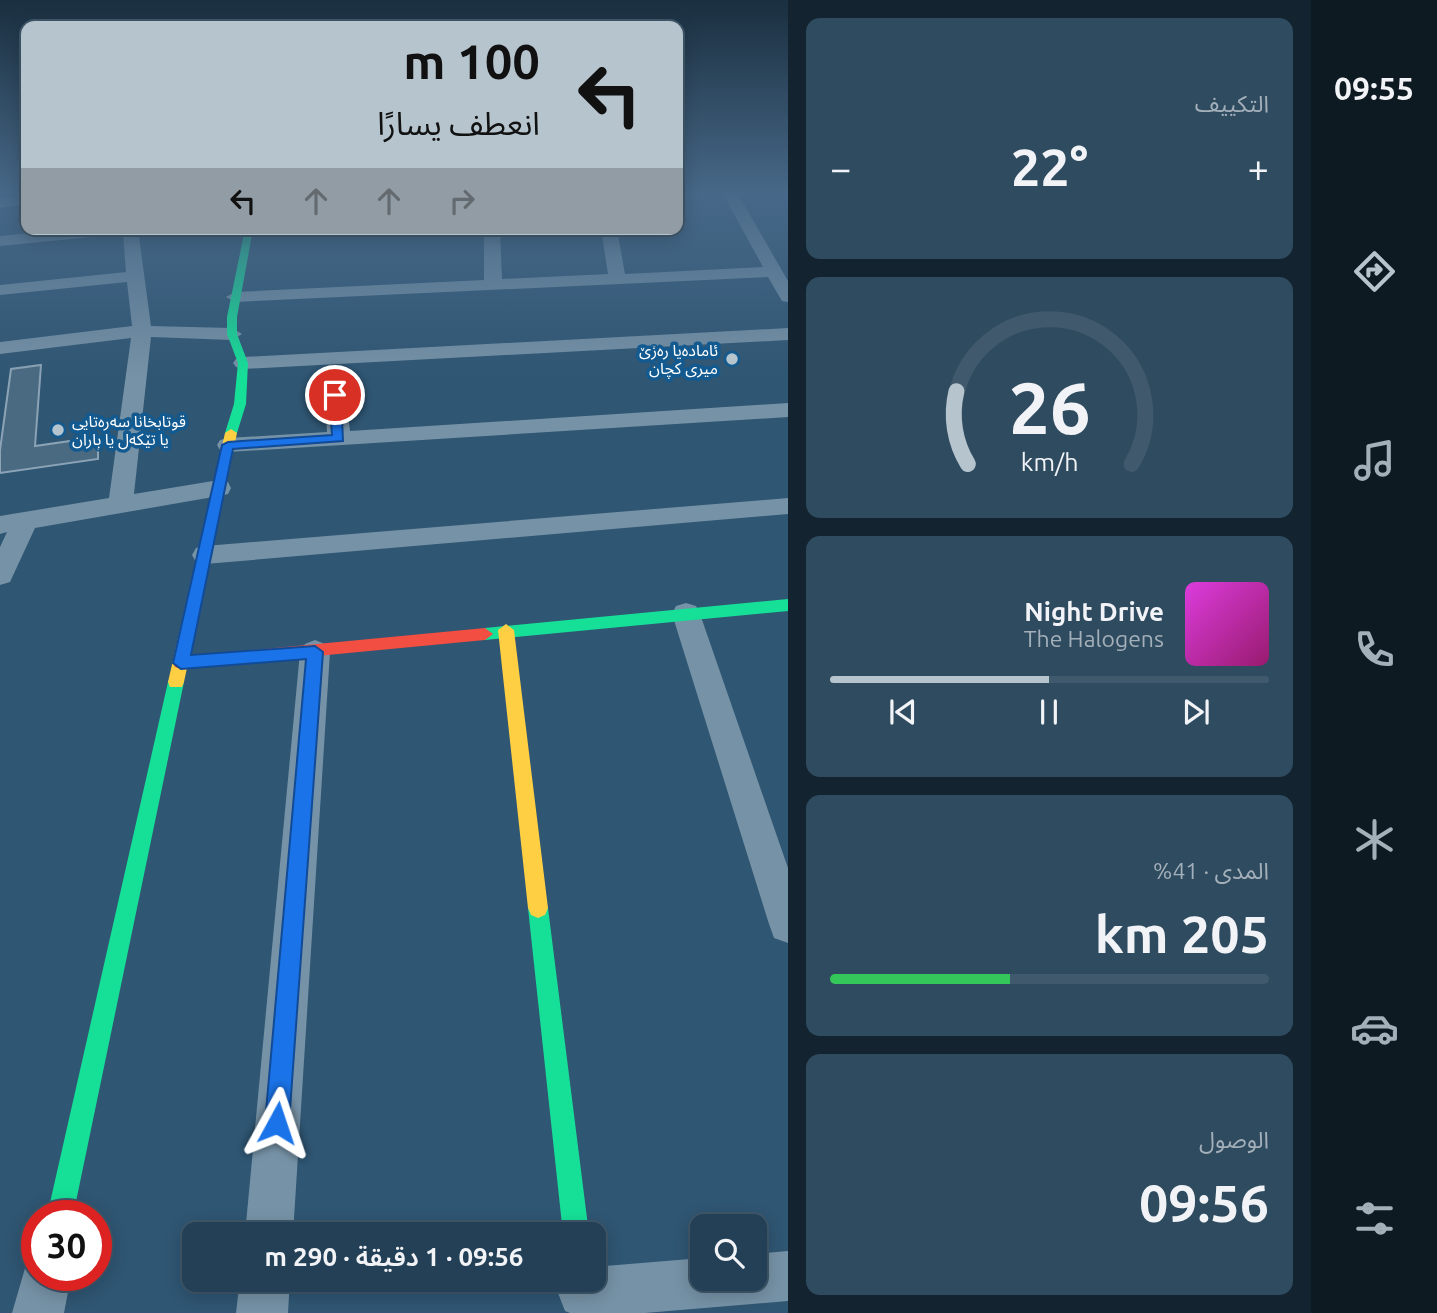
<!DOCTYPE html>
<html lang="ar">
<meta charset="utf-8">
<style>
:root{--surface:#234056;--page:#2f4b60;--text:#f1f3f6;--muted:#a3afb9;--line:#40596c;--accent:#b6c4ce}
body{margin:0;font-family:Ubuntu,"Noto Sans Arabic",sans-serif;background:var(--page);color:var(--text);direction:rtl;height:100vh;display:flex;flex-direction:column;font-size:26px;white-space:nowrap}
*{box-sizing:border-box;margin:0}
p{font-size:23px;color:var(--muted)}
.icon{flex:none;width:38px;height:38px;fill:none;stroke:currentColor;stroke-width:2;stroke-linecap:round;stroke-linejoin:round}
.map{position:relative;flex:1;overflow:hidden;direction:ltr}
.details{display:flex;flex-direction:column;gap:18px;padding:18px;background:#13232f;width:523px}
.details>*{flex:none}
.hud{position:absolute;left:21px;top:21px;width:662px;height:214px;border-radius:14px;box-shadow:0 4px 18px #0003,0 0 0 2px var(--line);direction:rtl;background:#b6c4ce;color:#111;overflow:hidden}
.tools{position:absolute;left:690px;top:1214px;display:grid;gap:14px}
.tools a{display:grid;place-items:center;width:77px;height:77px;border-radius:14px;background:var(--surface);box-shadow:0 4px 18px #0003,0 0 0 2px var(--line);font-size:35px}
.speed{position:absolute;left:21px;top:1200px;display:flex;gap:14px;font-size:35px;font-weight:700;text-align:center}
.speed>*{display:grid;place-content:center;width:91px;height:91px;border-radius:50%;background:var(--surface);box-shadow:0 4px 18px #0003,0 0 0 2px var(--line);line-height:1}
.speed .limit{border:10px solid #d22;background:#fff;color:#111}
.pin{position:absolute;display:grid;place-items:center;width:60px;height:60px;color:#fff;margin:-30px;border:4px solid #fff;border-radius:50%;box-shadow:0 2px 7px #0007}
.me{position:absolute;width:77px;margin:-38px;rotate:5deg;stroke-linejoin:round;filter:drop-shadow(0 0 5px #0008)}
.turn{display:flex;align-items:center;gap:24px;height:147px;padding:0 28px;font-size:32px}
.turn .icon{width:91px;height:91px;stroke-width:2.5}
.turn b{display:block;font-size:49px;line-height:60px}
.lanes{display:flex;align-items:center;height:66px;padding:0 28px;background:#0003;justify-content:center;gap:35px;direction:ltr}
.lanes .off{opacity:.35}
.big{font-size:52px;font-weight:600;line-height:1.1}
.details .tile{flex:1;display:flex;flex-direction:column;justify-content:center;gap:10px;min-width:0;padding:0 24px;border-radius:14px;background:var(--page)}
.details .dial{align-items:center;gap:0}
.dial svg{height:182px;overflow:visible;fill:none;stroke:var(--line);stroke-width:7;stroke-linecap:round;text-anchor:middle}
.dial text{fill:var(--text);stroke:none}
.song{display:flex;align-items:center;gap:21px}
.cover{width:84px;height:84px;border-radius:10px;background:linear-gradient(135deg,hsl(300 70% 55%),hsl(320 70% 35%))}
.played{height:7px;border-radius:4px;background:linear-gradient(90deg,var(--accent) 50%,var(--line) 50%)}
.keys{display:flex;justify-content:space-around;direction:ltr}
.heat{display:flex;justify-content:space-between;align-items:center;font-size:38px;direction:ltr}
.charge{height:10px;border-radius:5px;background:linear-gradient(90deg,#34c759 41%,var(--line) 0)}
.trip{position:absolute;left:182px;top:1222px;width:424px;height:70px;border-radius:14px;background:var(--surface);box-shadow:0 4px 18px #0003,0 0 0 2px var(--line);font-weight:600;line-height:70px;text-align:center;direction:rtl}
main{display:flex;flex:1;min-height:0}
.dock{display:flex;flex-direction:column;width:126px;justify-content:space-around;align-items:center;background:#0e1a22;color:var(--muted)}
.dock .icon{width:49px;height:49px}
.dock .current{color:var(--accent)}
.dock b{font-size:32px;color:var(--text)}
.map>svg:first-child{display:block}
.building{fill:#4a6a82;stroke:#8ba3b4;stroke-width:2}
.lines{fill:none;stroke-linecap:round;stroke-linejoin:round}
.street{fill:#7692a6;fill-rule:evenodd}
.fast{fill:#16e098;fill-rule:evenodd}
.slow{fill:#ffcf43;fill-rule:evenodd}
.jam{fill:#f24e42;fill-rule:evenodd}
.route{fill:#1a73e8;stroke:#114b97;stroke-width:2}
.poi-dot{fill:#b6c4ce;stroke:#125a90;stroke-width:2.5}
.labels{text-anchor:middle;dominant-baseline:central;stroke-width:7;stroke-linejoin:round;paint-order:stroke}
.far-poi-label{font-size:16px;fill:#fff;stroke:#125a90;text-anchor:end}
</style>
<main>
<nav class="dock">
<b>09:55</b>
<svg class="icon current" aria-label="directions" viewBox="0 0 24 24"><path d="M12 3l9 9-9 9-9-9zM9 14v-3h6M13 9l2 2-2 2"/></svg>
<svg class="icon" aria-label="music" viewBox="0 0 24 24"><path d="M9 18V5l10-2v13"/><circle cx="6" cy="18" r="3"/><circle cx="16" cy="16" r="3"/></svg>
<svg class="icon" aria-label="phone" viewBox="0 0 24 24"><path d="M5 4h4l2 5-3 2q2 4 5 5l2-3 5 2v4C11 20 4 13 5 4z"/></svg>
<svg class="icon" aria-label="climate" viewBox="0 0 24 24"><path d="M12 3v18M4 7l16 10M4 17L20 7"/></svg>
<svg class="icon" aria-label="car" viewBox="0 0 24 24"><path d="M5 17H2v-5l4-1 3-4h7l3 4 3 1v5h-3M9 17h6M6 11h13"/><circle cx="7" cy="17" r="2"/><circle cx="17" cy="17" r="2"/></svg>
<svg class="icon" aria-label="filters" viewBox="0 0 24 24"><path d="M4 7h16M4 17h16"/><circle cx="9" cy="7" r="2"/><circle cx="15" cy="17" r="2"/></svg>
</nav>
<section class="details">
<div class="tile"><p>التكييف</p>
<div class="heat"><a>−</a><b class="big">22°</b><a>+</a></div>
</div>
<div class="tile dial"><svg viewBox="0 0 100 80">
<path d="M14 69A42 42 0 1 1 86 69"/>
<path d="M14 69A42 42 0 0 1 9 37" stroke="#b6c4ce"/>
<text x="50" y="56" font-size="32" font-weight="700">26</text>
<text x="50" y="72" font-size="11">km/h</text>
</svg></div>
<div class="tile">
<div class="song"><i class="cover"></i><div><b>Night Drive</b><p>The Halogens</p></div></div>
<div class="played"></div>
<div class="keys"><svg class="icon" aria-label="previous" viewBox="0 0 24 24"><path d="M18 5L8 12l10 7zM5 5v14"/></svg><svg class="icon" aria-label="pause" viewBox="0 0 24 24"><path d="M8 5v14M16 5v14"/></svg><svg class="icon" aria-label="next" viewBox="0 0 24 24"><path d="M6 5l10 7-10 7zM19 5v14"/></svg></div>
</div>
<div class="tile"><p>المدى · 41%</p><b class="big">205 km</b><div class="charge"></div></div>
<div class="tile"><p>الوصول</p><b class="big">09:56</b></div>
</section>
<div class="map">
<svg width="788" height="1313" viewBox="0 0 788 1313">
<rect width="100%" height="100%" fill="#2f5673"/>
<path class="building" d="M 41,365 L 35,446 L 98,437 L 98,459 L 0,473 L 0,450 L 11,369 Z"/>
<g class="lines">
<path class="street" d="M 723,194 L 738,194 L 788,281 L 788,302 L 782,301 L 768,277 L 235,302 L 226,297 L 235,292 L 484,280 L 484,229 L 500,229 L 502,279 L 608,274 L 601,229 L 617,229 L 625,274 L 763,267 Z
M 26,196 L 26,204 L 0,208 L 0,198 Z
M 72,229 L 138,229 L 151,326 L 232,328 L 242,334 L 232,340 L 151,337 L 134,494 L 219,480 L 228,482 L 231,488 L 228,494 L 219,496 L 35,528 L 10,582 L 0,585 L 0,547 L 7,532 L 0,534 L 0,516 L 109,498 L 131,338 L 0,354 L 0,342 L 132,326 L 127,282 L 0,295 L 0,285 L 126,272 L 123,234 L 0,246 L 0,236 Z
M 788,328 L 788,340 L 243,369 L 236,367 L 233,363 L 236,359 L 243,357 Z
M 333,367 L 340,369 L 343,373 L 350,431 L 788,403 L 788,417 L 228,452 L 220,450 L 217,445 L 220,440 L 228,438 L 327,432 L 323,373 L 326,369 Z
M 788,498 L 788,514 L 205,564 L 196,562 L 192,555 L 196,548 L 205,546 Z
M 686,603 L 696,606 L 700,614 L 788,868 L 788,943 L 774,938 L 769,924 L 672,614 L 676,606 Z
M 315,640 L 325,644 L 330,652 L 293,1234 L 245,1234 L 300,652 L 305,644 Z
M 788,1251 L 788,1301 L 645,1313 L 570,1313 L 565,1311 L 558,1293 L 564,1279 L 593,1279 L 593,1267 L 702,1258 L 702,1279 L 754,1279 L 754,1254 Z
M 37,1255 L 37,1276 L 71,1276 L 64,1313 L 12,1313 L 28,1258 Z
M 240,1279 L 290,1279 L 288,1313 L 236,1313 Z"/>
<path class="fast" d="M 245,229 L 253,229 L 237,317 L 237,334 L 248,363 L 246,404 L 237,433 L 231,437 L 225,433 L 234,404 L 238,363 L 227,334 L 227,317 Z
M 788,599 L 788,611 L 485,640 L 477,634 L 485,628 Z
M 176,675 L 182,677 L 184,682 L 73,1216 L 47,1216 L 168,682 L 170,677 Z
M 538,898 L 545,901 L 548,908 L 589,1234 L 563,1234 L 528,908 L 531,901 Z"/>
<path class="slow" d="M 231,429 L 237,433 L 184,682 L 182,687 L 170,687 L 168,682 L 225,433 Z
M 506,624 L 514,630 L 548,908 L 545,915 L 538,918 L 531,915 L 528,908 L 498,630 Z"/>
<path class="jam" d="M 485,628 L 493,634 L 485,640 L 181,669 L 175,667 L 173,663 L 175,659 L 181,657 Z"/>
</g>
<linearGradient id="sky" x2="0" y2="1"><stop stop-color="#1a2f3f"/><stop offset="0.51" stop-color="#476888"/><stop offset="1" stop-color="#476888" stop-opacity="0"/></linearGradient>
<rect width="788" height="378" fill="url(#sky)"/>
<path class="route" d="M 335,391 L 341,395 L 343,441 L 233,449 L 191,655 L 315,646 L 323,652 L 289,1123 L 286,1131 L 277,1135 L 269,1131 L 265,1123 L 306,659 L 181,669 L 173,663 L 222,445 L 228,442 L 332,435 L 329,395 Z"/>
<g class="poi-dot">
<circle cx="732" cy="359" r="7"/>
<circle cx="58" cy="430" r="7"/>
</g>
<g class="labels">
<g class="far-poi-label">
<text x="718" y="350">ئامادەيا رەزێ<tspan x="718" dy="18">ميرى كچان</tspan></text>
<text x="72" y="421" text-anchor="start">قوتابخانا سەرەتایی<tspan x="72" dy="18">یا تێکەل یا باران</tspan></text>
</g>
</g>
</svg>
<div class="tools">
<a><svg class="icon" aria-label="search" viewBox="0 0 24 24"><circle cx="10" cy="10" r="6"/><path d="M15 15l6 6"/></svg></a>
</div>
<div class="speed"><div class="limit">30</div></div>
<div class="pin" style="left:335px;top:395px;background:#d93025"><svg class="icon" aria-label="arrive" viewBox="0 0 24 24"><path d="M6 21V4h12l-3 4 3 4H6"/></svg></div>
<svg class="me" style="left:277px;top:1123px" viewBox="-20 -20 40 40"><path d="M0-17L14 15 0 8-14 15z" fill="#1a73e8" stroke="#fff" stroke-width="4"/></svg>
<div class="trip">09:56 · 1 دقيقة · 290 m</div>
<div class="hud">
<div class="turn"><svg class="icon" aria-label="left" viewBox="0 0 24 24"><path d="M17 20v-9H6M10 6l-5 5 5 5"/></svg><div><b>100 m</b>انعطف يسارًا</div></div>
<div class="lanes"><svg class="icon" aria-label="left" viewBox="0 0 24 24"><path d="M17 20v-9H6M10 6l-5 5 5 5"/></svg><svg class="icon off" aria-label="ahead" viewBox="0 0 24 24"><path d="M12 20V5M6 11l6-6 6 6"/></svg><svg class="icon off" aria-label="ahead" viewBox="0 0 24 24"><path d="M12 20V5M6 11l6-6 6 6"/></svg><svg class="icon off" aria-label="right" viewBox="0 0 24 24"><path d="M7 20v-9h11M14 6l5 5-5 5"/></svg></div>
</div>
</div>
</main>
